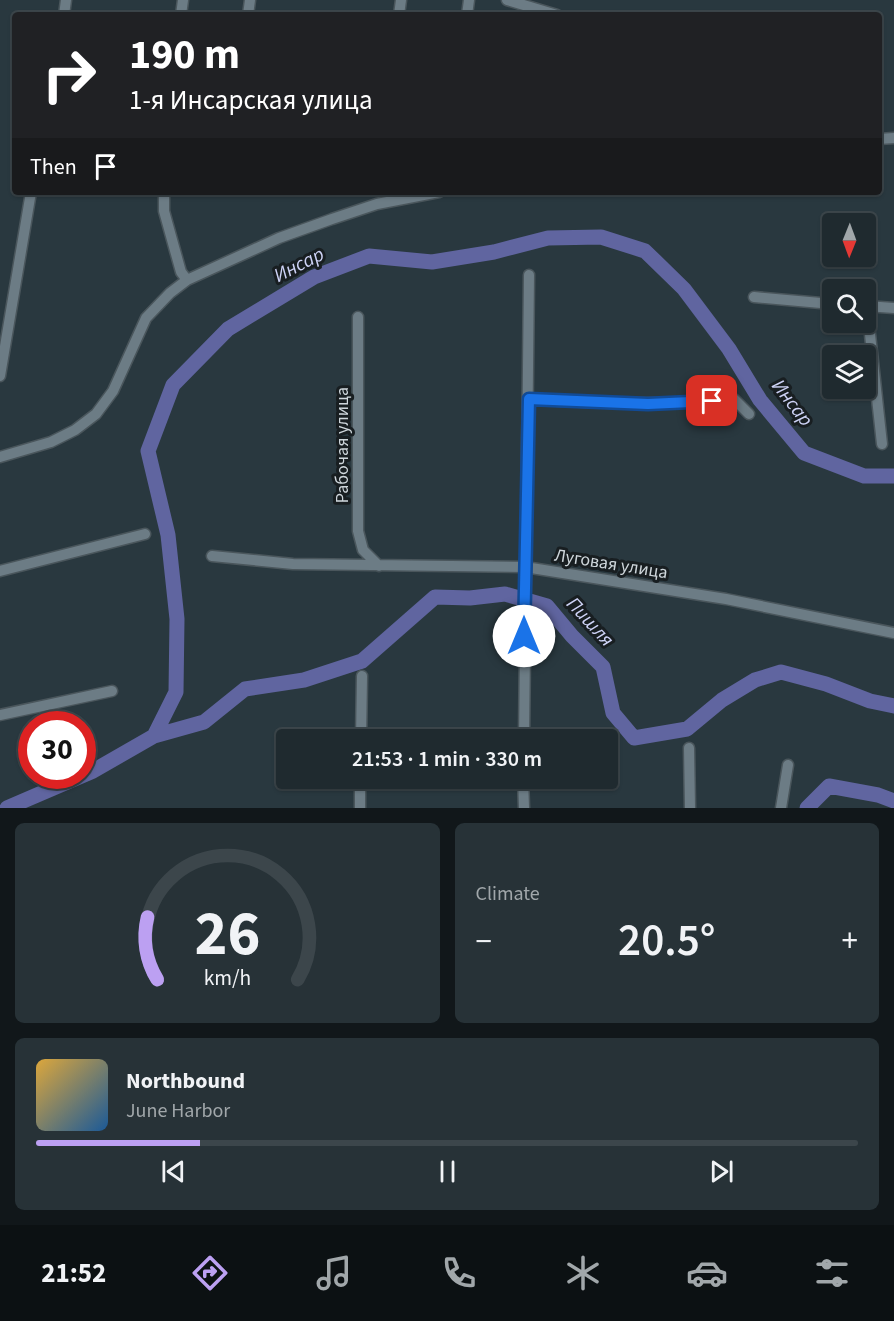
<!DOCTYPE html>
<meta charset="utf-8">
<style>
:root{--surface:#1f2a2f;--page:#273237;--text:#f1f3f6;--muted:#a1a7aa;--line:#3c464b;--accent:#bca0f2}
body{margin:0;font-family:"Source Sans 3",sans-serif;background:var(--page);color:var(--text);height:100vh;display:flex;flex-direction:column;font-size:22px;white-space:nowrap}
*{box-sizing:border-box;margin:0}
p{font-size:20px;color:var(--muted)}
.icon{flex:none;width:33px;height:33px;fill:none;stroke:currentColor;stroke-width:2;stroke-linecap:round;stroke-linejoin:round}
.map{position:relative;height:808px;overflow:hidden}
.panel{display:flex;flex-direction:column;gap:15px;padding:15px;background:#11171a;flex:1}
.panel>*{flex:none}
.top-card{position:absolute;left:12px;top:12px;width:870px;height:183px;border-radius:6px;box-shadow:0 2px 4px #0004,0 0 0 2px var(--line);background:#202124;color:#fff;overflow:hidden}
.needle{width:39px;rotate:181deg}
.fabs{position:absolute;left:822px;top:213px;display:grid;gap:12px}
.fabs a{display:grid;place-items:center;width:54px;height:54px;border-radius:6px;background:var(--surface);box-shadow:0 2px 4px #0004,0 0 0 2px var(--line);font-size:30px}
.speed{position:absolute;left:18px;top:711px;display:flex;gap:12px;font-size:30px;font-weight:700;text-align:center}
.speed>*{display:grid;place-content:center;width:78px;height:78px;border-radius:50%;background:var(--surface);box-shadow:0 2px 4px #0004,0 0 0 2px var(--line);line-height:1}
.speed .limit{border:9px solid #d22;background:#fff;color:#111}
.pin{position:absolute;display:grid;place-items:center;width:51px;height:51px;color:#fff;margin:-26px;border-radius:12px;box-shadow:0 3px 9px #0006}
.me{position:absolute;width:66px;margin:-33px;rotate:0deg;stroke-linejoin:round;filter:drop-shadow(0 0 4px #0008)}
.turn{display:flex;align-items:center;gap:21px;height:126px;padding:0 18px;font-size:27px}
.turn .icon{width:78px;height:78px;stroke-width:2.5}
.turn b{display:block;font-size:42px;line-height:51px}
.then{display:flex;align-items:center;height:57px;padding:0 18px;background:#0003;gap:12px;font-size:22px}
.big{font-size:45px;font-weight:600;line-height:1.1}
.panel .widget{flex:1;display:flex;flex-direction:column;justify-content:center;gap:9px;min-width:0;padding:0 21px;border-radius:9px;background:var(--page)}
.panel .dial{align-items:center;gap:0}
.dial svg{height:156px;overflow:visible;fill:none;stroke:var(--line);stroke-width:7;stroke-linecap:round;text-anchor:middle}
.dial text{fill:var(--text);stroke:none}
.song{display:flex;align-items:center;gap:18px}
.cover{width:72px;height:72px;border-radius:9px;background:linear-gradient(135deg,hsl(40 70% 55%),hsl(210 70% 35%))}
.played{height:6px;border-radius:3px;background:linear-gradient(90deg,var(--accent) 20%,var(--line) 20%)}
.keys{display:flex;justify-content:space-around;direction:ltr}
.heat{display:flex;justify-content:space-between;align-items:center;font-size:33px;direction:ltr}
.panel .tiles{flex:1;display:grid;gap:15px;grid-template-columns:1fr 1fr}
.widget:last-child{grid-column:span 2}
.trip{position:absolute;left:276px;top:729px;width:342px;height:60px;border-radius:6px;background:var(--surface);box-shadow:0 2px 4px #0004,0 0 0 2px var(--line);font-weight:600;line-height:60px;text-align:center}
.menu{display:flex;height:96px;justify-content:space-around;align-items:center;background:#0c1113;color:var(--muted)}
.menu .icon{width:42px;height:42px}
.menu .current{color:var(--accent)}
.menu b{font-size:27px;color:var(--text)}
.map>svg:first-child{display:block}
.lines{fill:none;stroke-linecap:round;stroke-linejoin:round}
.river{stroke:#6065a0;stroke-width:15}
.minor-casing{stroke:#4a565c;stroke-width:13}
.minor{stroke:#6c7c85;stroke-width:10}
.route-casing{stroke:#114b97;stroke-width:15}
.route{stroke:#1a73e8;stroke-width:10}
.labels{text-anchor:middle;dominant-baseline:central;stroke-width:6;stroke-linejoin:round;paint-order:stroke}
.street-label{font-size:18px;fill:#ced6db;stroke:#181e21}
.water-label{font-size:20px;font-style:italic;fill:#ced3f6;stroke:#181e21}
</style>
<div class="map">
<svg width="894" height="808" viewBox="0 0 894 808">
<rect width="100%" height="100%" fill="#29383f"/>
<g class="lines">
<path class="river" d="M 154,736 L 204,722 L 245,689 L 304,680 L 362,661 L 435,597 L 470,598 L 505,594 L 547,606 L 572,636 L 603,667 L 613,713 L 634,738 L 687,729 L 722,700 L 755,680 L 781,672 L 826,684 L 870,701 L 894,706
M 7,808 L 93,771 L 154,736 L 176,692 L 177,619 L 168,535 L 148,451 L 173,385 L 228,329 L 314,277 L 369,256 L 432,262 L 494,252 L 548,238 L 601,237 L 645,251 L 684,289 L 729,349 L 760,400 L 804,453 L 864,476 L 894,476
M 807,808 L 829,786 L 878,795 L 894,801"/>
<defs>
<path id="minor" d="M 507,0 L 557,15
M 64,15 L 66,0
M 181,15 L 183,0
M 248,15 L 250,0
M 399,15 L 401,0
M 467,15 L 469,0
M 879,139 L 894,138
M 164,192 L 164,211 L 181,272 L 187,280
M 754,297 L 832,304
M 866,306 L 894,308
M 867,307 L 882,444
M 358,317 L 358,531 L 363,550 L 379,566
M 0,376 L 31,192
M 529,399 C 598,403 666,406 734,399 L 749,414
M 0,457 L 51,442 L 75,430 L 96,414 L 113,391 L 146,318 L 170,293 L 187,280 L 279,238 L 332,219 L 377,204 L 439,192
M 212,556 L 293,564 L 525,567 L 726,599 L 894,633
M 0,571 L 145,534
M 0,715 L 112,691
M 361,740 L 362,676
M 524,740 L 529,275
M 689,748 L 690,808
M 523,778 L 524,808
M 360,808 L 360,778
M 781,808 L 788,765"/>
</defs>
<use href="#minor" class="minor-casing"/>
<use href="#minor" class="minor"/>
</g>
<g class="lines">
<defs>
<path id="route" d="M 524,636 L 529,399 L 648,404 L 712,401"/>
</defs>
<use href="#route" class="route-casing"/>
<use href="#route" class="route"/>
</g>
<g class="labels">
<g class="street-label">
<text transform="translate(342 445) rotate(-90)">Рабочая улица</text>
<text transform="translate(611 564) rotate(9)">Луговая улица</text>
</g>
<g class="water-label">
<text transform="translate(299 265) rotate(-27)">Инсар</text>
<text transform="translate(792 403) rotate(52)">Инсар</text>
<text transform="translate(590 622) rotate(47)">Пишля</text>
</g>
</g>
</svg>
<div class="fabs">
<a><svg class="needle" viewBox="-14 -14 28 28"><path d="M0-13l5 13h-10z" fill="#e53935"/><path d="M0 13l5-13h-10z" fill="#a1a7aa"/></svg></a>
<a><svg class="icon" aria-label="search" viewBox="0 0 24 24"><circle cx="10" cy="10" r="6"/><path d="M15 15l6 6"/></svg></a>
<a><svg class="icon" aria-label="layers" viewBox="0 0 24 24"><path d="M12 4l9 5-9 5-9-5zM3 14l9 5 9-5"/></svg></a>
</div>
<div class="speed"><div class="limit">30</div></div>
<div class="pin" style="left:712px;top:401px;background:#d93025"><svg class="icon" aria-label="arrive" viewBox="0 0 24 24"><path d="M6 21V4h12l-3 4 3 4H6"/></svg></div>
<svg class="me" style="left:524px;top:636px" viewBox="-20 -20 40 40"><circle r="19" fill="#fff"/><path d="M0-13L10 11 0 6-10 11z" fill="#1a73e8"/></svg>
<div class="trip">21:53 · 1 min · 330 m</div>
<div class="top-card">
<div class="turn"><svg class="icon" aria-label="right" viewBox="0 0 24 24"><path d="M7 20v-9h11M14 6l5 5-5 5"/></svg><div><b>190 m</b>1-я Инсарская улица</div></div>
<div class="then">Then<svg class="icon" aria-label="arrive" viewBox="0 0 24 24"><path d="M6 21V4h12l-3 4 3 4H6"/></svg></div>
</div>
</div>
<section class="panel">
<div class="tiles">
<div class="widget dial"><svg viewBox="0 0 100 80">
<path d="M14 69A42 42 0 1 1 86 69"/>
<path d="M14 69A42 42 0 0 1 9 37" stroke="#bca0f2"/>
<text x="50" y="56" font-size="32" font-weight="700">26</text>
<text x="50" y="72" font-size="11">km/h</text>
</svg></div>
<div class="widget"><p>Climate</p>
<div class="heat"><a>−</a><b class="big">20.5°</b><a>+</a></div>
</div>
<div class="widget">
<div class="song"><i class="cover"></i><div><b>Northbound</b><p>June Harbor</p></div></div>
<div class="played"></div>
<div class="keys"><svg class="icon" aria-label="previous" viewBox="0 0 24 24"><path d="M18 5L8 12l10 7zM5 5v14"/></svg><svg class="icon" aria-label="pause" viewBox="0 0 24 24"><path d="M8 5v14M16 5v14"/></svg><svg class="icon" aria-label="next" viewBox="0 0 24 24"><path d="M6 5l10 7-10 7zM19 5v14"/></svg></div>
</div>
</div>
</section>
<nav class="menu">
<b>21:52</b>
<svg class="icon current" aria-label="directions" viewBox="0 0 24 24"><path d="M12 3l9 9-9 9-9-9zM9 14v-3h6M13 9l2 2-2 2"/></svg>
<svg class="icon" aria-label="music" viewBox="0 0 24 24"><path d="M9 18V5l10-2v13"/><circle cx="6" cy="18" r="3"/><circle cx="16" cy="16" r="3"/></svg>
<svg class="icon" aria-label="phone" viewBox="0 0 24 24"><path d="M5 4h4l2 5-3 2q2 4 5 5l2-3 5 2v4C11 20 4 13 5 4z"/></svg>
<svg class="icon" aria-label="climate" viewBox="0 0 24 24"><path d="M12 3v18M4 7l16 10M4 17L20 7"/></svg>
<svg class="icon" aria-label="car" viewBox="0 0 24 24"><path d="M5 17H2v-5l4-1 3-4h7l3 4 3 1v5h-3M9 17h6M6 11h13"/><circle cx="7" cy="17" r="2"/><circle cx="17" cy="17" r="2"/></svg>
<svg class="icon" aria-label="filters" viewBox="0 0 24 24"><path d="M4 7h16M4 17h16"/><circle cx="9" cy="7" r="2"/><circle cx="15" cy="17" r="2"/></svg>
</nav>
